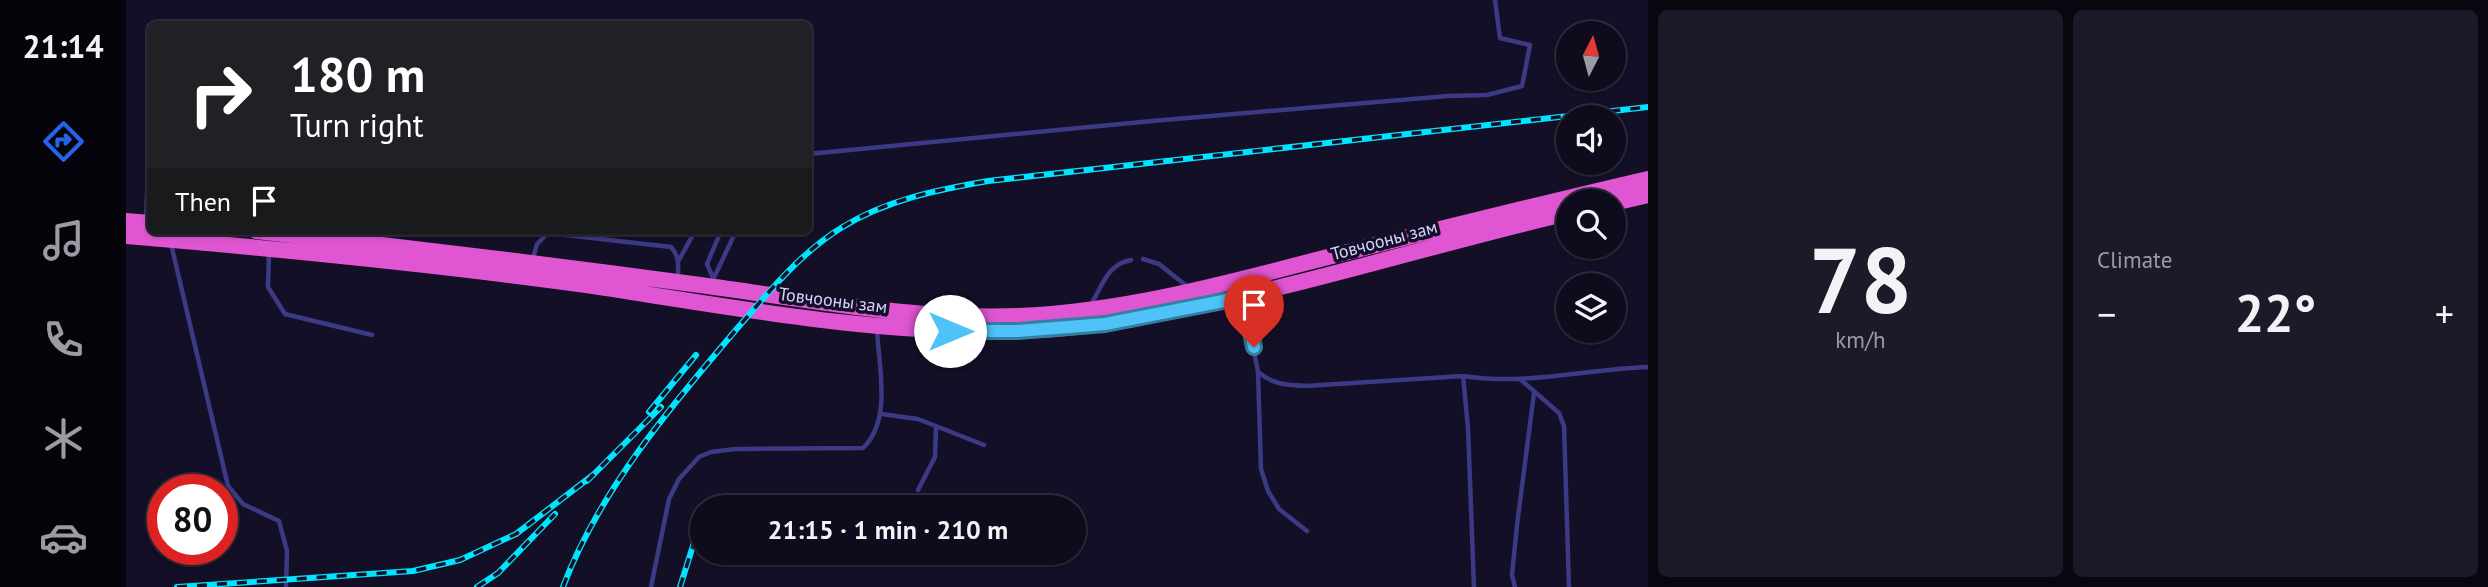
<!DOCTYPE html>
<meta charset="utf-8">
<style>
:root{--surface:#0e0b1c;--page:#1c1929;--text:#f1f3f6;--muted:#9b9ba3;--line:#2e2b3b;--accent:#2563eb}
body{margin:0;font-family:"PT Sans",sans-serif;background:var(--page);color:var(--text);height:100vh;display:flex;flex-direction:column;font-size:26px;white-space:nowrap}
*{box-sizing:border-box;margin:0}
p{font-size:23px;color:var(--muted)}
.icon{flex:none;width:38px;height:38px;fill:none;stroke:currentColor;stroke-width:2;stroke-linecap:round;stroke-linejoin:round}
.map{position:relative;flex:1;overflow:hidden}
.panel{display:flex;flex-direction:column;gap:10px;padding:10px;background:#08060f;width:840px}
.panel>*{flex:none}
.banner{position:absolute;left:21px;top:21px;width:665px;height:214px;border-radius:10px;box-shadow:0 2px 5px #0004,0 0 0 2px var(--line);background:#202124;color:#fff;overflow:hidden}
.needle{width:46px;rotate:6deg}
.fabs{position:absolute;left:1430px;top:21px;display:grid;gap:14px}
.fabs a{display:grid;place-items:center;width:70px;height:70px;border-radius:50%;background:var(--surface);box-shadow:0 2px 5px #0004,0 0 0 2px var(--line);font-size:35px}
.speed{position:absolute;left:21px;top:474px;display:flex;gap:14px;font-size:35px;font-weight:700;text-align:center}
.speed>*{display:grid;place-content:center;width:91px;height:91px;border-radius:50%;background:var(--surface);box-shadow:0 2px 5px #0004,0 0 0 2px var(--line);line-height:1}
.speed .limit{border:10px solid #d22;background:#fff;color:#111}
.pin{position:absolute;display:grid;place-items:center;width:60px;height:60px;color:#fff;margin:-72px -30px;border-radius:50% 50% 50% 0;rotate:-45deg;box-shadow:0 0 7px #0007}
.pin .icon{rotate:45deg}
.me{position:absolute;width:77px;margin:-38px;rotate:90deg;stroke-linejoin:round;filter:drop-shadow(0 0 5px #0008)}
.turn{display:flex;align-items:center;gap:24px;height:147px;padding:0 28px;font-size:32px}
.turn .icon{width:91px;height:91px;stroke-width:2.5}
.turn b{display:block;font-size:49px;line-height:60px}
.then{display:flex;align-items:center;height:66px;padding:0 28px;background:#0003;gap:14px;font-size:26px}
.big{font-size:52px;font-weight:700;line-height:1.1}
.panel .tile{flex:1;display:flex;flex-direction:column;justify-content:center;gap:10px;min-width:0;padding:0 24px;border-radius:10px;background:var(--page)}
.panel .dial{align-items:center;gap:0}
.dial b{font-size:91px;line-height:1}
.heat{display:flex;justify-content:space-between;align-items:center;font-size:38px;direction:ltr}
.panel .tiles{flex:1;display:grid;gap:10px;grid-template-columns:repeat(2,1fr)}
.trip{position:absolute;left:564px;top:495px;width:396px;height:70px;border-radius:35px;background:var(--surface);box-shadow:0 2px 5px #0004,0 0 0 2px var(--line);font-weight:700;line-height:70px;text-align:center}
main{display:flex;flex:1;min-height:0}
.menu{display:flex;flex-direction:column;width:126px;justify-content:space-around;align-items:center;background:#06040b;color:var(--muted)}
.menu .icon{width:49px;height:49px}
.menu .active{color:var(--accent)}
.menu b{font-size:32px;color:var(--text)}
.map>svg:first-child{display:block}
.lines{fill:none;stroke-linecap:round;stroke-linejoin:round}
.service{stroke:#3d3a85;stroke-width:4.5}
.trunk{stroke:#e055d1;stroke-width:16}
.rail-casing{stroke:#00e5ff;stroke-width:6}
.rail{stroke:#130f26;stroke-width:3.5;stroke-dasharray:10;stroke-linecap:butt}
.route-casing{stroke:#337fa1;stroke-width:18}
.route{stroke:#4fc3f7;stroke-width:12}
.labels{text-anchor:middle;dominant-baseline:central;stroke-width:7;stroke-linejoin:round;paint-order:stroke}
.street-label{font-size:18px;fill:#d9d4ff;stroke:#130f26}
</style>
<main>
<nav class="menu">
<b>21:14</b>
<svg class="icon active" aria-label="directions" viewBox="0 0 24 24"><path d="M12 3l9 9-9 9-9-9zM9 14v-3h6M13 9l2 2-2 2"/></svg>
<svg class="icon" aria-label="music" viewBox="0 0 24 24"><path d="M9 18V5l10-2v13"/><circle cx="6" cy="18" r="3"/><circle cx="16" cy="16" r="3"/></svg>
<svg class="icon" aria-label="phone" viewBox="0 0 24 24"><path d="M5 4h4l2 5-3 2q2 4 5 5l2-3 5 2v4C11 20 4 13 5 4z"/></svg>
<svg class="icon" aria-label="climate" viewBox="0 0 24 24"><path d="M12 3v18M4 7l16 10M4 17L20 7"/></svg>
<svg class="icon" aria-label="car" viewBox="0 0 24 24"><path d="M5 17H2v-5l4-1 3-4h7l3 4 3 1v5h-3M9 17h6M6 11h13"/><circle cx="7" cy="17" r="2"/><circle cx="17" cy="17" r="2"/></svg>
</nav>
<div class="map">
<svg width="1522" height="587" viewBox="0 0 1522 587">
<rect width="100%" height="100%" fill="#130f26"/>
<g class="lines">
<path class="service" d="M 682,154 L 1026,121 L 1322,96 L 1361,95 L 1396,86 L 1404,45 L 1374,38 L 1369,0
M 20,218 L 21,193 L 24,189
M 42,231 L 102,486 L 117,504 L 153,521 L 161,551 L 160,587
M 143,252 L 142,287 L 159,314 L 246,335
M 407,258 L 411,244 L 422,233 L 545,247 C 554,257 552,266 552,278
M 1017,259 L 1033,264 L 1062,287
M 553,260 L 569,231
M 587,278 L 581,264 L 595,231
M 585,284 L 610,231
M 1118,299 L 1132,372 L 1135,469 L 1142,491 L 1153,509 L 1181,531
M 964,306 C 976,287 981,264 1005,260
M 1132,372 C 1148,385 1160,385 1180,386 L 1337,376 C 1399,386 1460,369 1522,367
M 1337,376 L 1342,428 L 1348,587
M 1394,379 L 1433,413 L 1438,426 L 1443,587
M 755,414 L 792,419 L 858,445
M 792,490 L 809,457 L 810,426
M 525,587 L 543,499 L 553,479 L 573,457 L 585,452 L 609,449 L 737,448 C 766,420 753,368 751,330
M 1389,587 L 1386,575 L 1391,525 L 1408,393"/>
<path class="trunk" d="M 1488,203 L 1522,195
M 0,221 L 24,223
M 130,231 C 279,247 427,265 574,285 C 681,299 784,320 892,316 C 995,312 1098,284 1198,258 C 1306,231 1414,204 1522,179
M 0,236 C 154,249 307,264 460,285 C 602,306 746,335 890,331 C 947,330 1002,320 1057,309 C 1187,283 1313,243 1442,213"/>
<defs>
<path id="rail" d="M 523,412 L 570,355
M 461,481 L 535,407
M 51,587 L 287,571 L 334,560 L 390,534 L 467,475
M 351,587 L 372,573 L 429,514
M 437,587 C 472,493 544,407 609,331 C 641,294 673,254 715,228 C 760,200 810,190 862,181 L 1522,107
M 554,587 L 576,517"/>
</defs>
<use href="#rail" class="rail-casing"/>
<use href="#rail" class="rail"/>
</g>
<g class="lines">
<defs>
<path id="route" d="M 824,331 L 892,331 L 979,324 L 1118,297 L 1128,347"/>
</defs>
<use href="#route" class="route-casing"/>
<use href="#route" class="route"/>
</g>
<g class="labels">
<g class="street-label">
<text transform="translate(1258 240) rotate(-15)">Товчооны зам</text>
<text transform="translate(707 300) rotate(7)">Товчооны зам</text>
</g>
</g>
</svg>
<div class="fabs">
<a><svg class="needle" viewBox="-14 -14 28 28"><path d="M0-13l5 13h-10z" fill="#e53935"/><path d="M0 13l5-13h-10z" fill="#9b9ba3"/></svg></a>
<a><svg class="icon" aria-label="sound" viewBox="0 0 24 24"><path d="M4 9h4l5-4v14l-5-4H4zM17 9q2 3 0 6"/></svg></a>
<a><svg class="icon" aria-label="search" viewBox="0 0 24 24"><circle cx="10" cy="10" r="6"/><path d="M15 15l6 6"/></svg></a>
<a><svg class="icon" aria-label="layers" viewBox="0 0 24 24"><path d="M12 4l9 5-9 5-9-5zM3 14l9 5 9-5"/></svg></a>
</div>
<div class="speed"><div class="limit">80</div></div>
<div class="pin" style="left:1128px;top:347px;background:#d93025"><svg class="icon" aria-label="arrive" viewBox="0 0 24 24"><path d="M6 21V4h12l-3 4 3 4H6"/></svg></div>
<svg class="me" style="left:824px;top:331px" viewBox="-20 -20 40 40"><circle r="19" fill="#fff"/><path d="M0-13L10 11 0 6-10 11z" fill="#4fc3f7"/></svg>
<div class="trip">21:15 · 1 min · 210 m</div>
<div class="banner">
<div class="turn"><svg class="icon" aria-label="right" viewBox="0 0 24 24"><path d="M7 20v-9h11M14 6l5 5-5 5"/></svg><div><b>180 m</b>Turn right</div></div>
<div class="then">Then<svg class="icon" aria-label="arrive" viewBox="0 0 24 24"><path d="M6 21V4h12l-3 4 3 4H6"/></svg></div>
</div>
</div>
<section class="panel">
<div class="tiles">
<div class="tile dial"><b>78</b><p>km/h</p></div>
<div class="tile"><p>Climate</p>
<div class="heat"><a>−</a><b class="big">22°</b><a>+</a></div>
</div>
</div>
</section>
</main>
